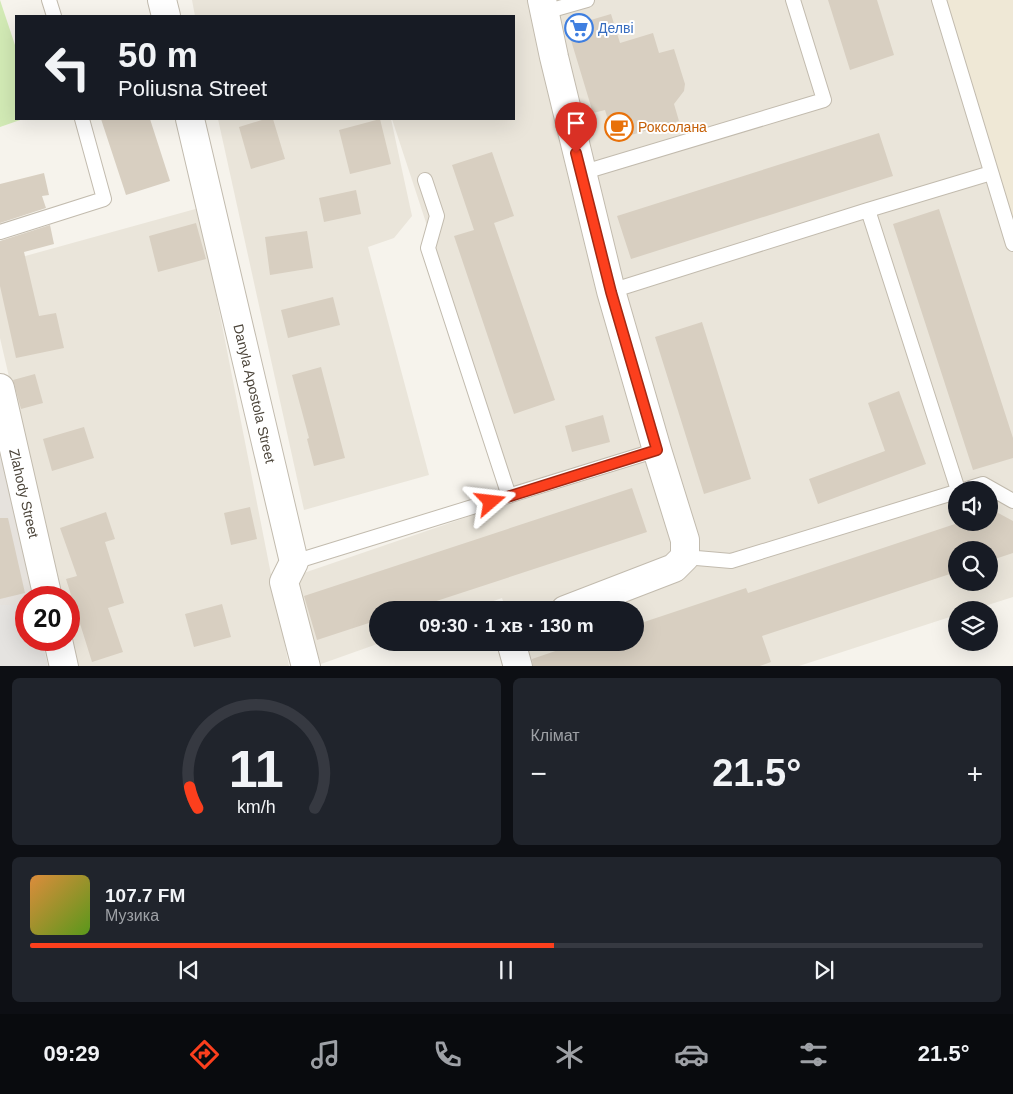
<!DOCTYPE html>
<html lang="uk">
<meta charset="utf-8">
<style>
:root{--surface:#171b24;--page:#20242c;--text:#f1f3f6;--muted:#9ea1a6;--line:#363941;--accent:#fc3f1d}
body{margin:0;font-family:Helvetica,sans-serif;background:var(--page);color:var(--text);height:100vh;display:flex;flex-direction:column;font-size:19px;white-space:nowrap}
*{box-sizing:border-box;margin:0}
p{font-size:16px;color:var(--muted)}
.icon{flex:none;width:28px;height:28px;fill:none;stroke:currentColor;stroke-width:2;stroke-linecap:round;stroke-linejoin:round}
.map{position:relative;height:666px;overflow:hidden}
.details{display:flex;flex-direction:column;gap:12px;padding:12px;background:#0d0f14;flex:1}
.details>*{flex:none}
.hud{position:absolute;left:15px;top:15px;width:500px;height:105px;border-radius:0px;box-shadow:0 5px 20px #0002;background:#171b24;color:var(--text);overflow:hidden}
.buttons{position:absolute;left:948px;top:481px;display:grid;gap:10px}
.buttons a{display:grid;place-items:center;width:50px;height:50px;border-radius:50%;background:var(--surface);box-shadow:0 5px 20px #0002;font-size:25px}
.speed{position:absolute;left:15px;top:586px;display:flex;gap:10px;font-size:25px;font-weight:700;text-align:center}
.speed>*{display:grid;place-content:center;width:65px;height:65px;border-radius:50%;background:var(--surface);box-shadow:0 5px 20px #0002;line-height:1}
.speed .limit{border:8px solid #d22;background:#fff;color:#111}
.pin{position:absolute;display:grid;place-items:center;width:42px;height:42px;color:#fff;margin:-51px -21px;border-radius:50% 50% 50% 0;rotate:-45deg;box-shadow:0 0 5px #0007}
.pin .icon{rotate:45deg}
.me{position:absolute;width:55px;margin:-28px;rotate:73deg;stroke-linejoin:round;filter:drop-shadow(0 0 4px #0008)}
.turn{display:flex;align-items:center;gap:18px;height:105px;padding:0 20px;font-size:22px}
.turn .icon{width:65px;height:65px;stroke-width:2.5}
.turn b{display:block;font-size:35px;line-height:42px}
.big{font-size:38px;font-weight:700;line-height:1.1}
.details .card{flex:1;display:flex;flex-direction:column;justify-content:center;gap:8px;min-width:0;padding:0 18px;border-radius:8px;background:var(--page)}
.details .dial{align-items:center;gap:0}
.dial svg{height:130px;overflow:visible;fill:none;stroke:var(--line);stroke-width:7;stroke-linecap:round;text-anchor:middle}
.dial text{fill:var(--text);stroke:none}
.song{display:flex;align-items:center;gap:15px}
.cover{width:60px;height:60px;border-radius:8px;background:linear-gradient(135deg,hsl(30 70% 55%),hsl(90 70% 35%))}
.played{height:5px;border-radius:2px;background:linear-gradient(90deg,var(--accent) 55%,var(--line) 55%)}
.keys{display:flex;justify-content:space-around;direction:ltr}
.heat{display:flex;justify-content:space-between;align-items:center;font-size:28px;direction:ltr}
.details .tiles{flex:1;display:grid;gap:12px;grid-template-columns:1fr 1fr}
.card:last-child{grid-column:span 2}
.trip{position:absolute;left:369px;top:601px;width:275px;height:50px;border-radius:25px;background:var(--surface);box-shadow:0 5px 20px #0002;font-weight:700;line-height:50px;text-align:center}
.tabs{display:flex;height:80px;justify-content:space-around;align-items:center;background:#090b0e;color:var(--muted)}
.tabs .icon{width:35px;height:35px}
.tabs .selected{color:var(--accent)}
.tabs b{font-size:22px;color:var(--text)}
.map>svg:first-child{display:block}
.residential{fill:#eae5da;fill-rule:evenodd}
.industrial{fill:#e6e2dd}
.education{fill:#efe8d6}
.green{fill:#d2eab5}
.parking{fill:#e5e3e0}
.building{fill:#d8cfc1}
.lines{fill:none;stroke-linecap:round;stroke-linejoin:round}
.service-casing{stroke:#c2bbae;stroke-width:16}
.minor-casing{stroke:#c2bbae;stroke-width:30}
.service{stroke:#fff;stroke-width:14}
.minor{stroke:#fff;stroke-width:28}
.route-casing{stroke:#a42913;stroke-width:12}
.route{stroke:#fc3f1d;stroke-width:9}
.labels{text-anchor:middle;dominant-baseline:central;stroke-width:4;stroke-linejoin:round;paint-order:stroke}
.shop-label{font-size:14px;fill:#366cbe;stroke:#fff;text-anchor:start}
.food-label{font-size:14px;fill:#c56008;stroke:#fff;text-anchor:start}
.street-label{font-size:14px;fill:#4b4439;stroke:#fff}
</style>
<div class="map">
<svg width="1013" height="667" viewBox="0 0 1013 667">
<rect width="100%" height="100%" fill="#f6f3ec"/>
<path class="residential" d="M 192,0 L 1013,0 L 1013,597 L 972,610 L 956,610 L 956,615 L 799,666 L 527,666 L 518,643 L 635,642 L 635,610 L 506,610 L 502,598 L 468,610 L 378,610 L 378,642 L 380,643 L 321,664 L 292,577 L 517,500 L 392,119 L 514,119 L 514,16 L 195,16 ZM 956,490 L 989,490 L 989,522 L 956,522 ZM 956,550 L 989,550 L 989,582 L 956,582 Z
M 218,119 L 391,119 L 412,216 L 394,238 L 368,247 L 429,475 L 304,510 Z
M 199,208 L 289,666 L 76,666 L 69,635 L 69,598 L 60,597 L 0,338 L 0,263 Z"/>
<path class="industrial" d="M 0,452 L 33,597 L 26,598 L 26,605 L 0,605 Z"/>
<path class="education" d="M 943,0 L 1013,0 L 1013,222 Z"/>
<path class="green" d="M 0,0 L 16,48 L 16,119 L 23,119 L 0,127 Z"/>
<path class="parking" d="M 0,605 L 26,605 L 26,640 L 42,640 L 48,666 L 0,666 Z"/>
<path class="building" d="M 828,0 L 877,0 L 894,55 L 850,70 Z
M 611,14 L 620,43 L 653,33 L 659,53 L 674,49 L 685,84 L 684,91 L 674,104 L 679,121 L 614,140 L 605,110 L 593,113 L 567,27 Z
M 101,119 L 150,119 L 170,181 L 126,195 Z
M 265,119 L 273,119 L 285,159 L 251,169 L 239,127 Z
M 380,119 L 391,164 L 350,174 L 339,130 Z
M 879,133 L 893,176 L 631,259 L 617,216 Z
M 492,152 L 514,216 L 494,223 L 555,400 L 514,414 L 454,236 L 474,230 L 452,165 Z
M 44,173 L 49,195 L 42,196 L 46,208 L 0,223 L 0,184 Z
M 356,190 L 361,214 L 324,222 L 319,198 Z
M 939,209 L 1013,438 L 1013,458 L 973,470 L 893,224 Z
M 196,223 L 206,259 L 158,272 L 149,236 Z
M 50,225 L 54,244 L 24,252 L 39,316 L 56,313 L 64,348 L 16,358 L 0,286 L 0,241 Z
M 307,231 L 313,268 L 270,275 L 265,237 Z
M 333,297 L 340,325 L 288,338 L 281,310 Z
M 702,322 L 751,479 L 704,494 L 655,337 Z
M 321,367 L 345,458 L 314,466 L 307,439 L 309,438 L 292,375 Z
M 35,374 L 43,403 L 21,409 L 13,380 Z
M 899,391 L 926,464 L 818,504 L 809,479 L 885,451 L 868,403 Z
M 603,415 L 610,442 L 572,452 L 565,426 Z
M 84,427 L 94,458 L 52,471 L 43,439 Z
M 632,488 L 647,532 L 409,610 L 378,610 L 378,620 L 317,640 L 304,596 Z
M 250,507 L 257,539 L 231,545 L 224,513 Z
M 989,508 L 1013,521 L 1013,553 L 989,561 L 989,550 L 956,550 L 956,572 L 762,636 L 771,662 L 757,667 L 533,667 L 532,659 L 582,642 L 635,642 L 635,625 L 746,588 L 748,593 L 961,522 L 989,522 Z
M 106,512 L 115,539 L 105,542 L 124,603 L 108,608 L 123,652 L 92,662 L 66,579 L 77,576 L 60,528 Z
M 0,518 L 8,518 L 25,593 L 0,599 Z
M 222,604 L 231,637 L 194,647 L 185,614 Z"/>
<g class="lines">
<defs>
<path id="service" d="M 49,0 L 54,16
M 939,0 L 1013,244
M 545,12 L 587,0
M 581,173 L 824,100 L 793,0
M 425,180 L 437,216 L 428,248 L 509,496
M 868,210 L 991,173
M 0,232 L 104,199 L 82,119
M 611,291 L 868,210 L 958,490
M 964,490 L 983,484 L 1013,501
M 685,557 L 731,561 L 956,492
M 294,562 L 657,450"/>
<g id="minor">
<path d="M 162,0 L 166,16"/>
<path d="M 542,0 L 554,57 L 611,291 L 657,450 L 685,540 L 685,557 L 674,568 L 565,610"/>
<path id="s1" d="M 190,119 L 294,562 L 284,582 L 306,667"/>
<path id="s2" d="M 0,388 L 48,598"/>
<path d="M 58,640 L 64,667"/>
<path d="M 511,642 L 518,667"/>
</g>
</defs>
<use href="#service" class="service-casing"/>
<use href="#minor" class="minor-casing"/>
<use href="#service" class="service"/>
<use href="#minor" class="minor"/>
</g>
<g class="lines">
<defs>
<path id="route" d="M 491,502 L 657,450 L 611,292 L 576,153"/>
</defs>
<use href="#route" class="route-casing"/>
<use href="#route" class="route"/>
</g>
<defs>
<symbol id="supermarket-ring" viewBox="-11 -11 22 22"><circle r="9.5" fill="#fff" stroke="#3f7fe0" stroke-width="1.5"/><path d="M-6-5.5h2.5l.6 2H6L4.5 2H-2.5L-4.4-4H-6ZM-1.5 3.2a1.3 1.3 0 1 0 .1 0ZM3 3.2a1.3 1.3 0 1 0 .1 0Z" fill="#3f7fe0"/></symbol>
<symbol id="cafe-ring" viewBox="-11 -11 22 22"><circle r="9.5" fill="#fff" stroke="#e8710a" stroke-width="1.5"/><path d="M-5.5-4.5H6V0H3Q3 3.5 0 3.5H-2.5Q-5.5 3.5-5.5 0ZM3-3.2v2h1.7v-2ZM-6 4.5H4V6H-6Z" fill="#e8710a"/></symbol>
</defs>
<g fill-rule="evenodd">
<use href="#supermarket-ring" x="563" y="12" width="32" height="32"/>
<use href="#cafe-ring" x="603" y="111" width="32" height="32"/>
</g>
<g class="labels">
<g class="shop-label">
<text x="598" y="28">Делві</text>
</g>
<g class="food-label">
<text x="638" y="127">Роксолана</text>
</g>
<g class="street-label">
<text stroke="none"><textPath href="#s1" startOffset="282">Danyla Apostola Street</textPath></text>
<text stroke="none"><textPath href="#s2" startOffset="108">Zlahody Street</textPath></text>
</g>
</g>
</svg>
<div class="buttons">
<a><svg class="icon" aria-label="sound" viewBox="0 0 24 24"><path d="M4 9h4l5-4v14l-5-4H4zM17 9q2 3 0 6"/></svg></a>
<a><svg class="icon" aria-label="search" viewBox="0 0 24 24"><circle cx="10" cy="10" r="6"/><path d="M15 15l6 6"/></svg></a>
<a><svg class="icon" aria-label="layers" viewBox="0 0 24 24"><path d="M12 4l9 5-9 5-9-5zM3 14l9 5 9-5"/></svg></a>
</div>
<div class="speed"><div class="limit">20</div></div>
<div class="pin" style="left:576px;top:153px;background:#d93025"><svg class="icon" aria-label="arrive" viewBox="0 0 24 24"><path d="M6 21V4h12l-3 4 3 4H6"/></svg></div>
<svg class="me" style="left:491px;top:502px" viewBox="-20 -20 40 40"><path d="M0-17L14 15 0 8-14 15z" fill="#fc3f1d" stroke="#fff" stroke-width="4"/></svg>
<div class="trip">09:30 · 1 хв · 130 m</div>
<div class="hud">
<div class="turn"><svg class="icon" aria-label="left" viewBox="0 0 24 24"><path d="M17 20v-9H6M10 6l-5 5 5 5"/></svg><div><b>50 m</b>Poliusna Street</div></div>
</div>
</div>
<section class="details">
<div class="tiles">
<div class="card dial"><svg viewBox="0 0 100 80">
<path d="M14 69A42 42 0 1 1 86 69"/>
<path d="M14 69A42 42 0 0 1 9 56" stroke="#fc3f1d"/>
<text x="50" y="56" font-size="32" font-weight="700">11</text>
<text x="50" y="72" font-size="11">km/h</text>
</svg></div>
<div class="card"><p>Клімат</p>
<div class="heat"><a>−</a><b class="big">21.5°</b><a>+</a></div>
</div>
<div class="card">
<div class="song"><i class="cover"></i><div><b>107.7 FM</b><p>Музика</p></div></div>
<div class="played"></div>
<div class="keys"><svg class="icon" aria-label="previous" viewBox="0 0 24 24"><path d="M18 5L8 12l10 7zM5 5v14"/></svg><svg class="icon" aria-label="pause" viewBox="0 0 24 24"><path d="M8 5v14M16 5v14"/></svg><svg class="icon" aria-label="next" viewBox="0 0 24 24"><path d="M6 5l10 7-10 7zM19 5v14"/></svg></div>
</div>
</div>
</section>
<nav class="tabs">
<b>09:29</b>
<svg class="icon selected" aria-label="directions" viewBox="0 0 24 24"><path d="M12 3l9 9-9 9-9-9zM9 14v-3h6M13 9l2 2-2 2"/></svg>
<svg class="icon" aria-label="music" viewBox="0 0 24 24"><path d="M9 18V5l10-2v13"/><circle cx="6" cy="18" r="3"/><circle cx="16" cy="16" r="3"/></svg>
<svg class="icon" aria-label="phone" viewBox="0 0 24 24"><path d="M5 4h4l2 5-3 2q2 4 5 5l2-3 5 2v4C11 20 4 13 5 4z"/></svg>
<svg class="icon" aria-label="climate" viewBox="0 0 24 24"><path d="M12 3v18M4 7l16 10M4 17L20 7"/></svg>
<svg class="icon" aria-label="car" viewBox="0 0 24 24"><path d="M5 17H2v-5l4-1 3-4h7l3 4 3 1v5h-3M9 17h6M6 11h13"/><circle cx="7" cy="17" r="2"/><circle cx="17" cy="17" r="2"/></svg>
<svg class="icon" aria-label="filters" viewBox="0 0 24 24"><path d="M4 7h16M4 17h16"/><circle cx="9" cy="7" r="2"/><circle cx="15" cy="17" r="2"/></svg>
<b>21.5°</b>
</nav>
